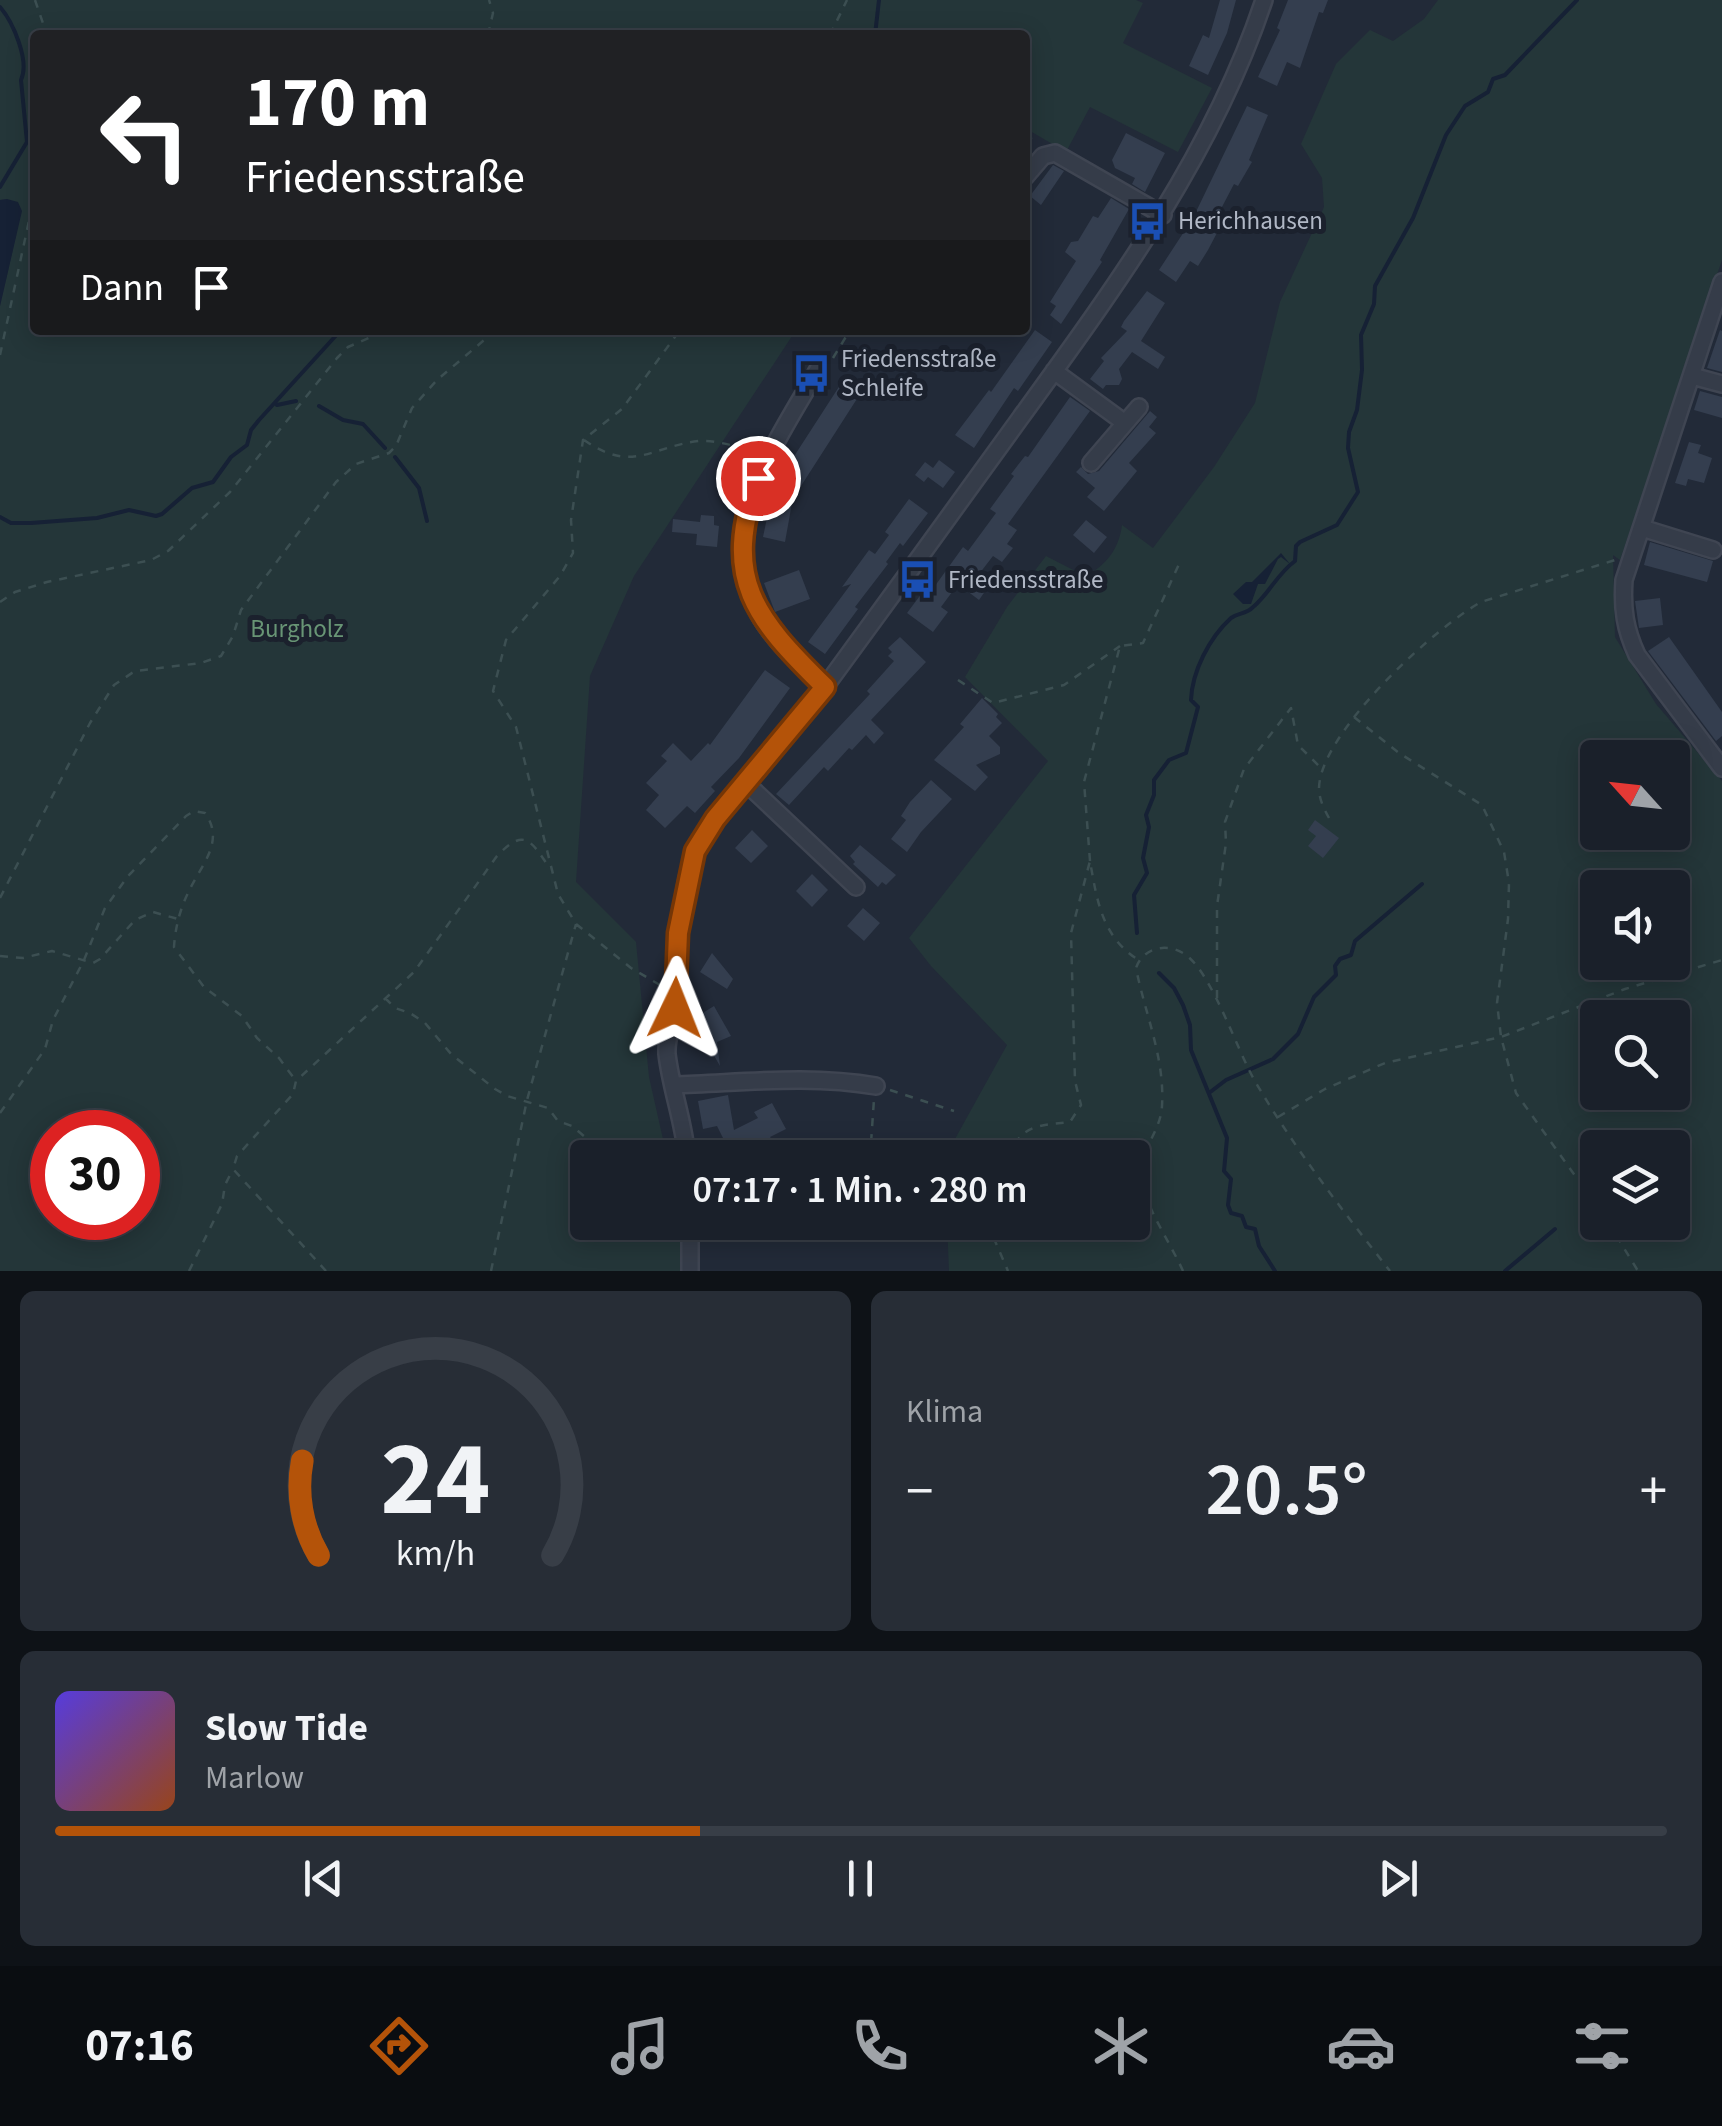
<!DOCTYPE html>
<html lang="de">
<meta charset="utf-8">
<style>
:root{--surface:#1a202a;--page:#272d36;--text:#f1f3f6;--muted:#9fa3a8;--line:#383e47;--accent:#b45309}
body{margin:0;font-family:"Source Sans 3",sans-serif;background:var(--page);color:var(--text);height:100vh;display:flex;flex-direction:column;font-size:38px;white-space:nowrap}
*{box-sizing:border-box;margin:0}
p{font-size:32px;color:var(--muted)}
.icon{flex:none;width:55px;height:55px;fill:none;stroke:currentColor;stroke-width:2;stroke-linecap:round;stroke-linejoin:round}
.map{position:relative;height:1271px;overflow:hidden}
.side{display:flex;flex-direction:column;gap:20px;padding:20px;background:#0e1217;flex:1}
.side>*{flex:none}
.hud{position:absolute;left:30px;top:30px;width:1000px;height:305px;border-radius:10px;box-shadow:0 5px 25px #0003,0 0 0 2px var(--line);background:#202124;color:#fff;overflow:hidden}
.needle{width:65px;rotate:297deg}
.buttons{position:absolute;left:1580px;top:740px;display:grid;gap:20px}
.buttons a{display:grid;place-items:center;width:110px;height:110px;border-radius:10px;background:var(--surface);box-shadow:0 5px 25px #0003,0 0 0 2px var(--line);font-size:50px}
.speed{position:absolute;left:30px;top:1110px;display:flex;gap:20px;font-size:50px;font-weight:700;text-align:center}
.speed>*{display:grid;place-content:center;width:130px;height:130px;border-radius:50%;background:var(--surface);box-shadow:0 5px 25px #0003,0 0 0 2px var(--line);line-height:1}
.speed .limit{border:15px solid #d22;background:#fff;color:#111}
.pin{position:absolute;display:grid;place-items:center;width:85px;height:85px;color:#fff;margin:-42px;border:5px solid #fff;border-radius:50%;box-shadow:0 2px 10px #0007}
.me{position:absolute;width:110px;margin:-55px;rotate:2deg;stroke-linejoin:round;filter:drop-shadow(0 0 8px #0008)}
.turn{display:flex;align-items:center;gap:35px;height:210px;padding:0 50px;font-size:45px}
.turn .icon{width:130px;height:130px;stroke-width:2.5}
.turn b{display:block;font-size:70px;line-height:85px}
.then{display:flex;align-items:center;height:95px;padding:0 50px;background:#0003;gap:20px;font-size:38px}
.big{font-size:75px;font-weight:600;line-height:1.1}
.side .widget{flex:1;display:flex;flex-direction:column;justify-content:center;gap:15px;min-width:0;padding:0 35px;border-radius:15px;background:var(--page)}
.side .dial{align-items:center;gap:0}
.dial svg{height:260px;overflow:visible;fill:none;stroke:var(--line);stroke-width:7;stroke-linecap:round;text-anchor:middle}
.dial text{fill:var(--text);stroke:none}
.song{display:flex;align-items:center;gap:30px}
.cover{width:120px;height:120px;border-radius:15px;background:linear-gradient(135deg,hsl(250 70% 55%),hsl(20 70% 35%))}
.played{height:10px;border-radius:5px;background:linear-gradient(90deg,var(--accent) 40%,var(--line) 40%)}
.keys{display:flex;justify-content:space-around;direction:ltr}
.heat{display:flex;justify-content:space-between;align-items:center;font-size:55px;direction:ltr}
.side .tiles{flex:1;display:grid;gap:20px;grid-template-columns:1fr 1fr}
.widget:last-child{grid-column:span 2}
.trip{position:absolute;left:570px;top:1140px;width:580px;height:100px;border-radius:10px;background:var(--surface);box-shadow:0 5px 25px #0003,0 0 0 2px var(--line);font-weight:600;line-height:100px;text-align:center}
.tab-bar{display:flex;height:160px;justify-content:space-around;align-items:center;background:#0a0d11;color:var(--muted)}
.tab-bar .icon{width:70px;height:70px}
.tab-bar .current{color:var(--accent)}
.tab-bar b{font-size:45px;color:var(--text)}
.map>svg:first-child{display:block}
.green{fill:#243639;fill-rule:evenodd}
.water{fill:#162135}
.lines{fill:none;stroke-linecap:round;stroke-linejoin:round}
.stream{stroke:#162135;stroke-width:4}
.building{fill:#343e4f}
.minor-casing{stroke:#3f4552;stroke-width:20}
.path{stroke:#3c4f52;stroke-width:2.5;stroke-dasharray:8 8;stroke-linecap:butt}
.minor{stroke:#353c49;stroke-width:15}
.route-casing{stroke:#753606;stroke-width:25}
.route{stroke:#b45309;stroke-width:18}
.labels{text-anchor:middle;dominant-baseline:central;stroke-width:10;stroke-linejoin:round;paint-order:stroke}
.poi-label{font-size:25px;fill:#b0b7c5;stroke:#1b212d;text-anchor:start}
.park-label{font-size:25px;fill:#689575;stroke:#1b212d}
</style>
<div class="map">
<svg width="1722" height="1271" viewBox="0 0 1722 1271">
<rect width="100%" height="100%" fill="#222a38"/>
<path class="green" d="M 0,0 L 1136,0 L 1143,3 L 1123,43 L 1212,88 L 1178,152 L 1090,107 L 1066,152 L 1025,128 L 1025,35 L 35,35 L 35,330 L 796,330 L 634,576 L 590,676 L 576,882 L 636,942 L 649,1077 L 667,1157 L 588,1158 L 588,1222 L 681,1223 L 691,1271 L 0,1271 L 0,306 L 17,231 L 7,199 L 0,200 ZM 52,1132 L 138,1132 L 138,1218 L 52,1218 Z
M 1438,0 L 1722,0 L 1722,260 L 1620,560 L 1613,555 L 1615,637 L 1656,704 L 1722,781 L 1722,1271 L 949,1271 L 947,1223 L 1132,1222 L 1132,1158 L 945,1157 L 1007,1045 L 931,966 L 909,938 L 1048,761 L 965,677 L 1007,607 L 1046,556 L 1085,576 C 1106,566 1119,549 1122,525 L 1153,548 L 1214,467 L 1255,403 L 1280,302 L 1324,207 L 1322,178 L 1301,144 L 1336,64 L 1370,30 L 1393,41 L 1424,19 ZM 1598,758 L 1672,758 L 1672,832 L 1598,832 ZM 1598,888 L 1672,888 L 1672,962 L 1598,962 ZM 1598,1018 L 1672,1018 L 1672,1092 L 1598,1092 ZM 1598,1148 L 1672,1148 L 1672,1222 L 1598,1222 Z"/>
<path class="water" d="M 7,199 L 18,202 L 22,211 L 0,306 L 0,200 Z
M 1281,553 L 1290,564 L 1281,557 L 1278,559 L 1265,584 L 1258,584 L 1251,604 L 1243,604 L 1233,594 L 1246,582 L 1252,582 Z"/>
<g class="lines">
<path class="stream" d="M 0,7 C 13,22 30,61 21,80 L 27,142 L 0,187
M 875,35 L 879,0
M 277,405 L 296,401
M 319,406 L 343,420 L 363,424 L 385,448
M 395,457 L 419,488 L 427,521
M 0,517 L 11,523 L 31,523 L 97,518 L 129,510 L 156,516 L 162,514 L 192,488 L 213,482 L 231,457 L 247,445 L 251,430 L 259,420 L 341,330
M 1137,933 L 1134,895 L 1147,873 L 1143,858 L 1149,827 L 1146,815 L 1154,795 L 1154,780 L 1169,760 L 1186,753 L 1198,707 L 1191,700 C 1192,672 1209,638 1231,618 C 1238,613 1246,614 1252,608 C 1269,594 1277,574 1295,561 L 1296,546 L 1300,542 L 1337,525 L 1358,492 L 1348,448 L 1349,432 L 1357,410 L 1362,370 L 1361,335 L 1374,304 L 1375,286 L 1413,218 L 1446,135 L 1465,106 L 1488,92 L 1493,79 L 1505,75 L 1577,0
M 1159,973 L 1174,988 L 1183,1005 L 1190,1025 L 1191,1050 L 1227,1138 L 1224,1171 L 1231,1179 L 1228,1205 L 1231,1213 L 1242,1216 L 1246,1227 L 1255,1229 L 1259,1246 L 1275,1271
M 1209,1093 L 1226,1080 L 1273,1059 L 1298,1034 L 1314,997 L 1336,975 L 1335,966 L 1340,959 L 1351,955 L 1355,941 L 1422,884
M 1505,1271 L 1555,1229"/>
</g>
<path class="building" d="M 1220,0 L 1236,0 L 1227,33 L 1208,75 L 1189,66 L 1203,35 L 1209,38 Z
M 1288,0 L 1328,0 L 1323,13 L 1319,12 L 1300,68 L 1287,62 L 1277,86 L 1258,77 L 1280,30 L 1277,28 Z
M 1247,106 L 1268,115 L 1249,160 L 1252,162 L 1238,186 L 1234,184 L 1212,226 L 1219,229 L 1208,250 L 1198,266 L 1190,261 L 1176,282 L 1159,270 L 1193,218 Z
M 1126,133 L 1165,153 L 1145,192 L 1132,184 L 1135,178 L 1115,168 L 1112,160 Z
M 1053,165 L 1064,171 L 1041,205 L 1030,196 Z
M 1111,198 L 1129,209 L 1100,260 L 1102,262 L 1061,324 L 1050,315 L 1056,306 L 1050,302 L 1076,261 L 1065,252 L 1071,242 L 1078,241 L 1093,216 L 1098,218 Z
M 1147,291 L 1165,303 L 1141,341 L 1165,357 L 1158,369 L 1132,352 L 1119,369 L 1122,379 L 1119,385 L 1106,385 L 1103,389 L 1090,379 L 1104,361 L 1101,358 L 1127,331 L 1121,327 L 1124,321 Z
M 1035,330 L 1052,342 L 1018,391 L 1014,388 L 974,448 L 955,435 L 989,390 L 991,392 Z
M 1720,330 L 1722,331 L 1722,372 L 1707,368 Z
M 844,379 L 862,391 L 801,486 L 790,478 L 799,466 L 791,461 Z
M 1700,391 L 1722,397 L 1722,418 L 1694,410 Z
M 1070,397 L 1090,411 L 1008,524 L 1017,530 L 1007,544 L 1013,548 L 1002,562 L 993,556 L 976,578 L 988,587 L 979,600 L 958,584 L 941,607 L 948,612 L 933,632 L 907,613 L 922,593 L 927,597 L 963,547 L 968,551 L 996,513 L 990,509 L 1014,476 L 1011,474 L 1025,456 L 1028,457 Z
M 1150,411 L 1157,417 L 1149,427 L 1156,433 L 1129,463 L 1137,471 L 1104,511 L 1087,497 L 1095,488 L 1076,472 L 1081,467 L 1088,474 L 1099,471 Z
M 1689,442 L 1701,445 L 1698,453 L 1712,458 L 1704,483 L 1688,479 L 1686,486 L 1675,483 Z
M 939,460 L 955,472 L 943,488 L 928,477 L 924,482 L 915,475 L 925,462 L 933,468 Z
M 771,499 L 792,503 L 785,542 L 763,537 Z
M 909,499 L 928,513 L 903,546 L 900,543 L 886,562 L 888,564 L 855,607 L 858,609 L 825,654 L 808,642 L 851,584 L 842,587 L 869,550 L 875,554 L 889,535 L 885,532 Z
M 701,515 L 714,516 L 714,525 L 719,526 L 717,547 L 696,545 L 697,534 L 672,532 L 673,519 L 700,522 Z
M 1086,520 L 1107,537 L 1094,553 L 1073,535 Z
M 1650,542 L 1713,561 L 1707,582 L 1644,565 Z
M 799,570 L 810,599 L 775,612 L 764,583 Z
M 1660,598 L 1663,625 L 1639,628 L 1635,601 Z
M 900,637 L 926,662 L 871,720 L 884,733 L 874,744 L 866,735 L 852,750 L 849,748 L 828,771 L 824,767 L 789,805 L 776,794 L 870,694 L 867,691 L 894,661 L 888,656 L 892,652 L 888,648 Z
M 1669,637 L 1722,712 L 1722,736 L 1716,741 L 1648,651 Z
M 765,670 L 790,688 L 739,758 L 711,787 L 715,791 L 695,813 L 687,806 L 665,828 L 646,810 L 659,795 L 646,783 L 667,761 L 661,756 L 673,743 L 691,761 L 708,743 L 710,745 Z
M 982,698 L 998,714 L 996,717 L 1002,723 L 989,736 L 1000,747 L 1000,754 L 976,765 L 988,777 L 975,791 L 934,760 L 964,727 L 960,724 Z
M 931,780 L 952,799 L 921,832 L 907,852 L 891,839 L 906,820 L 901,816 L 910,802 Z
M 1315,820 L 1339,838 L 1323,858 L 1308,846 L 1316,836 L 1308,830 Z
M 752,830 L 768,846 L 751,863 L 735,848 Z
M 860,845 L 896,875 L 886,885 L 882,882 L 878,887 L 853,864 L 855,862 L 850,856 Z
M 812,874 L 828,890 L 812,907 L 796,891 Z
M 863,908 L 880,923 L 864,941 L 847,926 Z
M 712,953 L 733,979 L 727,989 L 700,972 Z
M 714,1006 L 731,1036 L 717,1042 L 720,1066 L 693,1019 Z
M 728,1095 L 734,1130 L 758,1118 L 754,1112 L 772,1103 L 786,1129 L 770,1137 L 773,1141 L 750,1153 L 747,1148 L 732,1156 L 717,1126 L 703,1129 L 698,1101 Z"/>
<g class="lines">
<defs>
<path id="minor" d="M 1025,177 L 1043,156 L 1055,153 L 1163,215
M 1722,282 L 1624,580 C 1622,609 1625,629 1637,655 L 1722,768
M 820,366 C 777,442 710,530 761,618 C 777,645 803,666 825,687
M 1054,371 L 1125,423
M 1692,376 L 1722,384
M 1091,463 L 1139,407
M 1642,528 L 1713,550
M 747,784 L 856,887
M 674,1085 C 741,1083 809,1074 876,1086
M 687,1158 C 684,1122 671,1089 667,1054 C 666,1037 673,1025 675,1009 C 681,957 676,903 695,852 C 704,826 727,807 745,786 C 774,752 804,716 830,680 C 894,593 958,504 1021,417 C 1116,286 1213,154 1264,0
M 690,1222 L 690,1271"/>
</defs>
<use href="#minor" class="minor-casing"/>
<path class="path" d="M 35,0 L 47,35
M 488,35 L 493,13 L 489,0
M 830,35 L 847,0
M 1025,135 L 1037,142
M 0,355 L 35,193
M 833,358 L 850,330
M 584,440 C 633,474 649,447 699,441 C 715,440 733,446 748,449 L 750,459
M 0,602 L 15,592 L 47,582 L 151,560 L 168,551 L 230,492 L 337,358 L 348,347 L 387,330
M 958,680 L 993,703 L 1064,685 L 1120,646
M 1354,717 L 1399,753 L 1482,805 L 1504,852 L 1509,883 L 1508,919 L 1497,1003 L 1501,1037 L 1516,1093 L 1598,1208
M 1329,818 C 1324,809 1319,799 1319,788 C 1320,733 1434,628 1481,602 L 1615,560
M 1090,861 L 1084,782 L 1120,646 L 1143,643 L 1180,562
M 0,898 L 90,723 L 114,685 L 135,671 L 201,663 L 221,656 L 233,636 L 241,610 L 336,482 L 356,464 L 389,453 L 396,446 L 412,408 L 437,380 L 496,330
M 0,956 L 23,958 L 52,951 L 93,963 L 100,959 L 135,920 L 153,912 L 178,919
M 660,985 L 631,968 L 576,924 L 558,894 L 516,727 L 493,691 L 506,640 L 560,576 L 573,553 L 571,520 L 583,440 L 622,409 L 680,330
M 385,998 L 395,1008 L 410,1013 L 425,1023 L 451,1054 L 495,1089 L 507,1096 L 548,1108 L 558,1121 L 572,1126 L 610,1158
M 1217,998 L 1217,906 L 1226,843 L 1225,822 L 1244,769 L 1291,708 L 1298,745 L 1322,769
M 890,1090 L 954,1111
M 0,1113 L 45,1049 L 53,1020 L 84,960 L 105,908 L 128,876 L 186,816 L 194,811 L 205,813 C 226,842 200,866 188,893 C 180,909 175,929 174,947 L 204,987 L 242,1016 L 257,1038 L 279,1058 L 296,1081
M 1278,1117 L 1325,1089 L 1385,1063 L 1501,1037 L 1625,989 L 1722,960
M 1009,1155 L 1031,1158
M 870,1158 L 874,1099
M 1007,1158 C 1022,1124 1037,1126 1070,1122 L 1081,1105 L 1075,1081 L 1071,933 L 1090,861 C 1097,901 1102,936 1137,959
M 992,1222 L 992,1234 L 1008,1271
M 1608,1222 L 1638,1271
M 189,1271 L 222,1204 L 225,1185 L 232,1171
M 326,1271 L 233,1169 L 237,1156 L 293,1094 L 296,1081 L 414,972 L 497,856 C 524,828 530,839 549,867
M 491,1271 L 527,1100 L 576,924
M 1183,1271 C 1171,1244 1145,1206 1141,1179 C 1137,1153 1161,1132 1162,1106 C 1165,1058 1145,1014 1136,968 C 1143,947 1168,942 1186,955 C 1213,975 1237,1051 1256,1083 C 1295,1149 1342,1210 1390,1271"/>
<use href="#minor" class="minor"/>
</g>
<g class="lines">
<defs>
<path id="route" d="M 675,1008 L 678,933 L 695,851 L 715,819 L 825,687 C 755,618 721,579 758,478"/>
</defs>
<use href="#route" class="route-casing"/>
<use href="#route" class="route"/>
</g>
<defs>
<symbol id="bus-bare" viewBox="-9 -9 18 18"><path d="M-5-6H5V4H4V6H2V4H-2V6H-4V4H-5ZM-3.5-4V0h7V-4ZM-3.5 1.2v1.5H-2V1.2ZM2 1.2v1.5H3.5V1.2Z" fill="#1a4fb4" stroke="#1b212d" stroke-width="2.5" paint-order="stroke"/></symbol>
</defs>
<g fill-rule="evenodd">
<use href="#bus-bare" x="1120" y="194" width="55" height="55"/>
<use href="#bus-bare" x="784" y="346" width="55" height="55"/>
<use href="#bus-bare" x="890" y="552" width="55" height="55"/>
</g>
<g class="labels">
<g class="poi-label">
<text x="1178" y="221">Herichhausen</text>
<text x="841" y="359">Friedensstraße<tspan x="841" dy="29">Schleife</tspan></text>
<text x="948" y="580">Friedensstraße</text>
</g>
<g class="park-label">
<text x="297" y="629">Burgholz</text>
</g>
</g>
</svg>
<div class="buttons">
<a><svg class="needle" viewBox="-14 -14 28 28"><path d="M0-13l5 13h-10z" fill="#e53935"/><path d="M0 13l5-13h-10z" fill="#9fa3a8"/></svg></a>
<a><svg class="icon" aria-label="sound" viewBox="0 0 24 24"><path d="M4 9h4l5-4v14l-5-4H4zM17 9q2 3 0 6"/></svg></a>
<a><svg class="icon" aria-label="search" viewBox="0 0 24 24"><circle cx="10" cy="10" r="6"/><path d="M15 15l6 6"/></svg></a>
<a><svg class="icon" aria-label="layers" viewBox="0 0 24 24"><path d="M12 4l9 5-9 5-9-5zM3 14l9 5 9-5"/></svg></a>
</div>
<div class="speed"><div class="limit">30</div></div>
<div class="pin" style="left:758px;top:478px;background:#d93025"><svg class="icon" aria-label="arrive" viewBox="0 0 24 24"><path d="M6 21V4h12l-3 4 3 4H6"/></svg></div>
<svg class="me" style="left:675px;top:1008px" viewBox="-20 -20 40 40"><path d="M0-17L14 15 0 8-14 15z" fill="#b45309" stroke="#fff" stroke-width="4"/></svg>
<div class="trip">07:17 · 1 Min. · 280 m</div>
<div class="hud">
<div class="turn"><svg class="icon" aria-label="left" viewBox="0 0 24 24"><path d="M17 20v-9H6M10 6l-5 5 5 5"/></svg><div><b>170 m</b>Friedensstraße</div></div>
<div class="then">Dann<svg class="icon" aria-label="arrive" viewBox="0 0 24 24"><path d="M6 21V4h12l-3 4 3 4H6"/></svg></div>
</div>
</div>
<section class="side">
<div class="tiles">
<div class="widget dial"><svg viewBox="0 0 100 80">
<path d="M14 69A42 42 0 1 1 86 69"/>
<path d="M14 69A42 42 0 0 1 9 40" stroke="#b45309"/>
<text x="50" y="56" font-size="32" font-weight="700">24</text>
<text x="50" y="72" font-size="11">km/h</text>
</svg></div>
<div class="widget"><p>Klima</p>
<div class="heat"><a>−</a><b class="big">20.5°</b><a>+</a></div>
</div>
<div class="widget">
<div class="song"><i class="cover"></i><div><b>Slow Tide</b><p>Marlow</p></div></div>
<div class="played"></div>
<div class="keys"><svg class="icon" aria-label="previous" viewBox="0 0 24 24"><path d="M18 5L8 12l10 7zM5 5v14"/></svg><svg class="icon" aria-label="pause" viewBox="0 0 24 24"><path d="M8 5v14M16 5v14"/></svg><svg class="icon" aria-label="next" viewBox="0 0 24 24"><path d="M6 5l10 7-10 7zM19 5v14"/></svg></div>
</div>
</div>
</section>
<nav class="tab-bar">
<b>07:16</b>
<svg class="icon current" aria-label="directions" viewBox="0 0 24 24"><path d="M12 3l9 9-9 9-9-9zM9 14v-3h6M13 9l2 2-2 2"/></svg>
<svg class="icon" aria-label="music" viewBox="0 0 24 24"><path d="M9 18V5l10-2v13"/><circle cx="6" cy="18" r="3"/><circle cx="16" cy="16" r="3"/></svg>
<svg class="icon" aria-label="phone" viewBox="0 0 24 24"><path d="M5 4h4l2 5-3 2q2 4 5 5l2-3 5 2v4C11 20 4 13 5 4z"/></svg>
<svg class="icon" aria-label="climate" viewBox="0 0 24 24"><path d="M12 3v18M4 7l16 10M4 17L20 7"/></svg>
<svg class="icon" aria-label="car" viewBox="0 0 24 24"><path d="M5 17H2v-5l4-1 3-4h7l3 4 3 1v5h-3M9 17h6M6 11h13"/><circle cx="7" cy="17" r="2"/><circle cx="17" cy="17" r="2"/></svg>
<svg class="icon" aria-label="filters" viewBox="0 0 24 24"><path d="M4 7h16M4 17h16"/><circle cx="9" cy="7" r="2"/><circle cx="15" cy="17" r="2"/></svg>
</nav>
